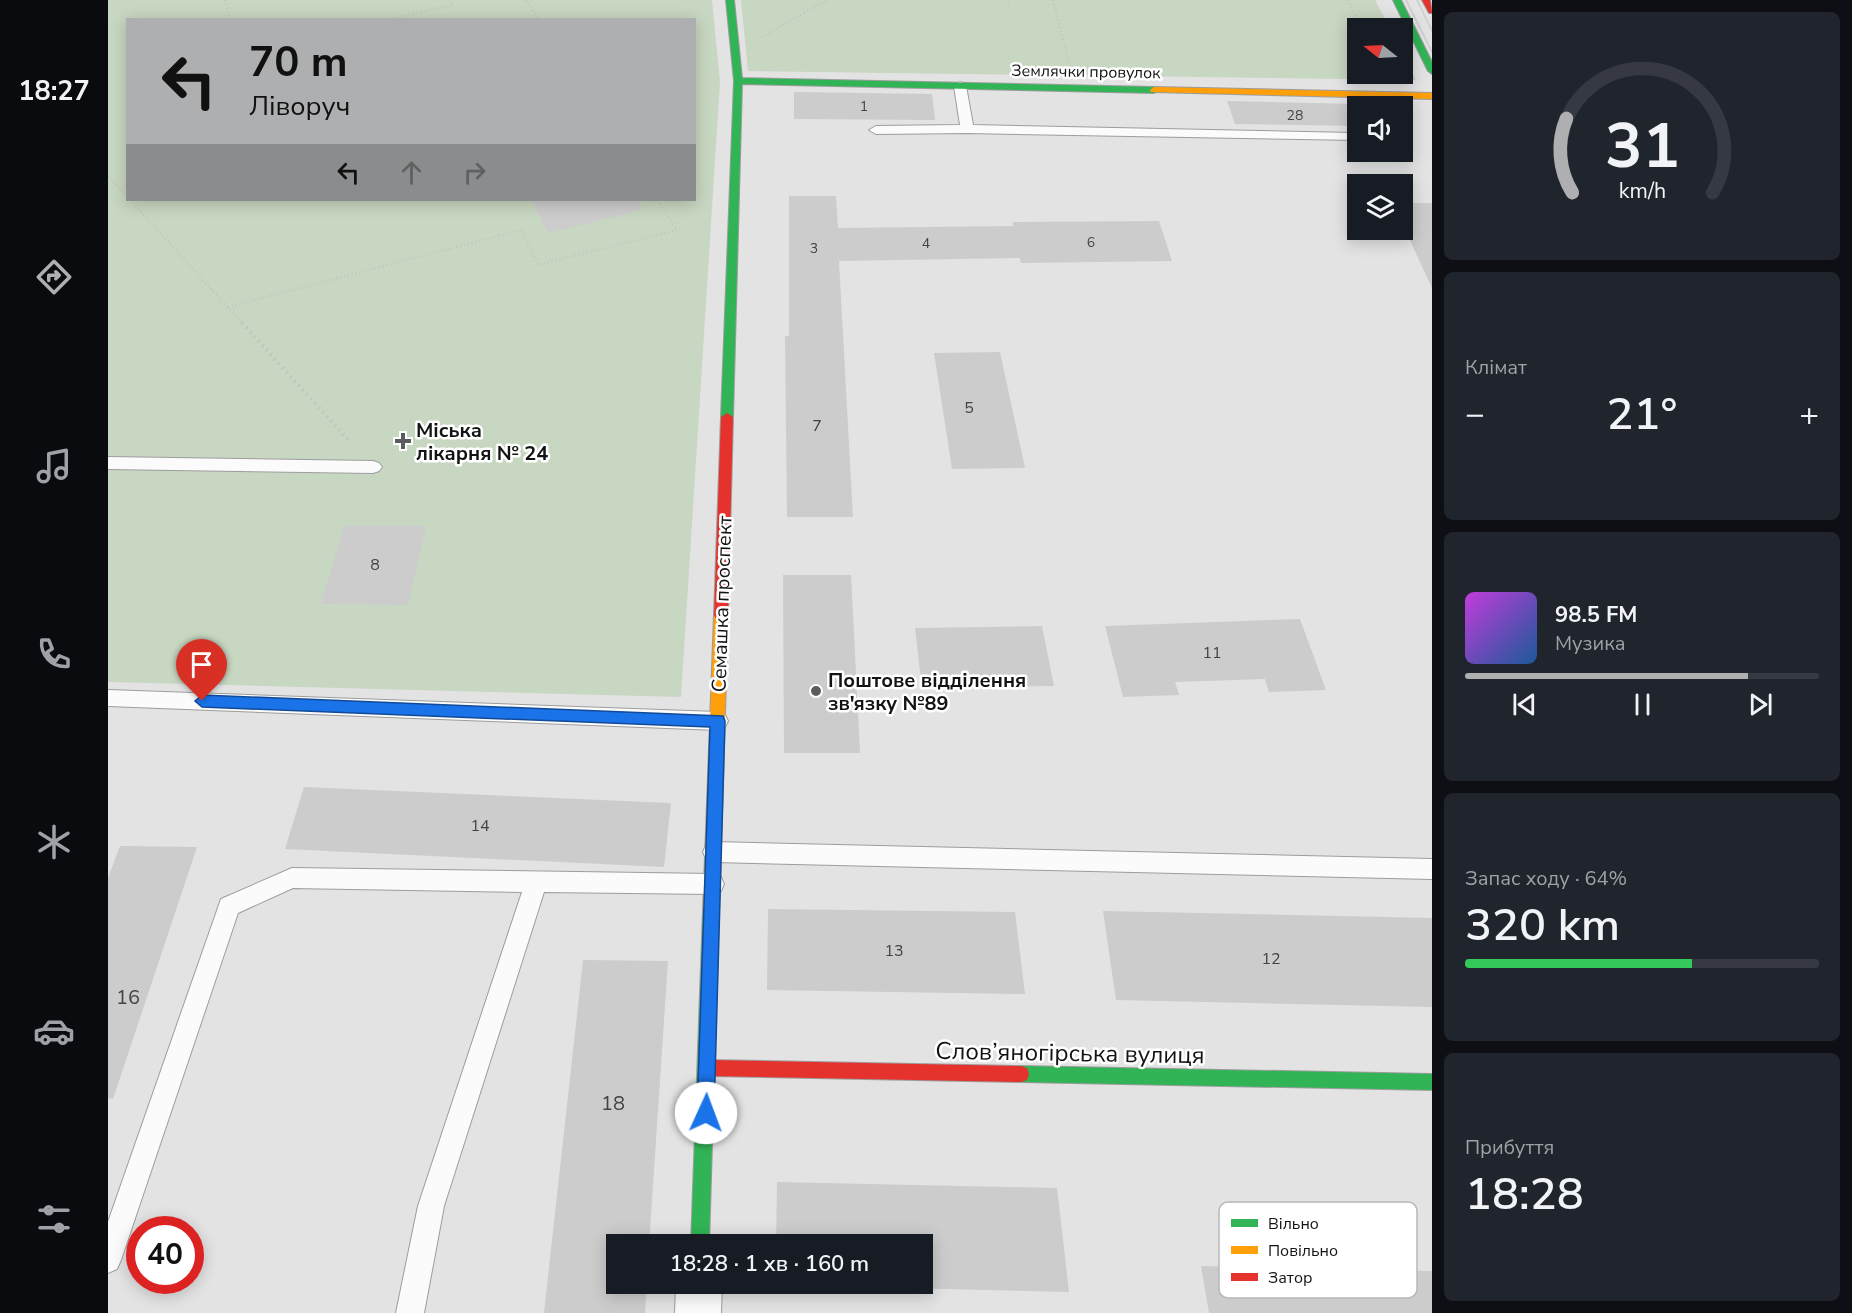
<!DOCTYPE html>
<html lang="uk">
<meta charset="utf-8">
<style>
:root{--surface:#171b24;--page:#20242c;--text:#f1f3f6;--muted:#9ea1a6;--line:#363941;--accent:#aeafb1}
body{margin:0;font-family:"Nunito Sans",sans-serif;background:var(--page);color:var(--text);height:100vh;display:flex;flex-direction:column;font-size:22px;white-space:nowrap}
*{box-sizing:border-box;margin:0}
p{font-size:20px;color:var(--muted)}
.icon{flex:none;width:33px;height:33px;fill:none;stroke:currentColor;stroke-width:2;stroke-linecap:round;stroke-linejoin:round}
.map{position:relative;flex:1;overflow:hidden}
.panel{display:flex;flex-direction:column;gap:12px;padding:12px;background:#0d0f14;width:420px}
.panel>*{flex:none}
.guide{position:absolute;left:18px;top:18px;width:570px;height:183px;border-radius:0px;box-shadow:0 3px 15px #0003;background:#aeafb1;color:#111;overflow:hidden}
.needle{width:39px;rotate:288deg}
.tools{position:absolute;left:1239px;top:18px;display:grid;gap:12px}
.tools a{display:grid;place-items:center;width:66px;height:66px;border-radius:0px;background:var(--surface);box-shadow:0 3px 15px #0003;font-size:30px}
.speed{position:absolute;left:18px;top:1216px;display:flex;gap:12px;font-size:30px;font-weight:700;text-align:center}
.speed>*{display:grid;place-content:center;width:78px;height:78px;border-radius:50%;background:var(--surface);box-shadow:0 3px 15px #0003;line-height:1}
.speed .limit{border:9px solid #d22;background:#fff;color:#111}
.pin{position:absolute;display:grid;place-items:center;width:51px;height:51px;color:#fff;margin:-62px -26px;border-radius:50% 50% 50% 0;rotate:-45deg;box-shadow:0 0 6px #0007}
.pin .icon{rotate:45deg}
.me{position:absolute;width:66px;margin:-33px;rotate:2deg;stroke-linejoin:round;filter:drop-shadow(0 0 4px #0008)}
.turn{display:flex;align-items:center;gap:21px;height:126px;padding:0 24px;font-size:27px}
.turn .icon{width:78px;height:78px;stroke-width:2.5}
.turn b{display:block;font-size:42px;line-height:51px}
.lanes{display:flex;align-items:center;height:57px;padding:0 24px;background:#0003;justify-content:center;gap:30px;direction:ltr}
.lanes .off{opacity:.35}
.big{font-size:45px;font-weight:600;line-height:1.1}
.panel .widget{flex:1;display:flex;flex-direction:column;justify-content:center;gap:9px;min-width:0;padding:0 21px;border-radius:9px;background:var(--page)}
.panel .dial{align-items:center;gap:0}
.dial svg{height:156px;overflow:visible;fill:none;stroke:var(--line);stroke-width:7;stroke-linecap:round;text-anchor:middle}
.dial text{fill:var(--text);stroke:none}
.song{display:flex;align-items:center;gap:18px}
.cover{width:72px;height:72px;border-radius:9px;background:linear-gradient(135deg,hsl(290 70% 55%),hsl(210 70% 35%))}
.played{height:6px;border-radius:3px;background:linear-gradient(90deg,var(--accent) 80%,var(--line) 80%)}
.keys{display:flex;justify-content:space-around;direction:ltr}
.heat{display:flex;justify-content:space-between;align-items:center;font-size:33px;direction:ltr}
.charge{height:9px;border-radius:4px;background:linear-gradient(90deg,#34c759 64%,var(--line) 0)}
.trip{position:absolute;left:498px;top:1234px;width:327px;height:60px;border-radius:0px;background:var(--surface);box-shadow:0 3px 15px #0003;font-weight:600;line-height:60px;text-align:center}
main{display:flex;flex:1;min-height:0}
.dock{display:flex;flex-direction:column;width:108px;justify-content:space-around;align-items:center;background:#090b0e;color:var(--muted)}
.dock .icon{width:42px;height:42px}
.dock .on{color:var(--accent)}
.dock b{font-size:27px;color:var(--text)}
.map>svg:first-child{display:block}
.green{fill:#c8d7c1;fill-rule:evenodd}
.building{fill:#ccc}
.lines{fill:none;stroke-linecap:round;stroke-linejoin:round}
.lane-casing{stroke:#9d9d9e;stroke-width:2}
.street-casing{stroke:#9d9d9e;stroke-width:2}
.fast-casing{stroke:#9d9d9e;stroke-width:2}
.slow-casing{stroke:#9d9d9e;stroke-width:2}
.jam-casing{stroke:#9d9d9e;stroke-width:2}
.path-far1{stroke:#c1c2c2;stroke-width:2;stroke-dasharray:1 3;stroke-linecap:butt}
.path{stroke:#c1c2c2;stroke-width:4;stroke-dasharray:1.5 4.5;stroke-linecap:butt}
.lane{fill:#fbfbfb;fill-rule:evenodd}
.street{fill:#fbfbfb;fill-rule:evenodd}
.fast{fill:#30b455;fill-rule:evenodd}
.slow{fill:#ff9f0a;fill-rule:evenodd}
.jam{fill:#e5322d;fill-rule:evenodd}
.tram{stroke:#cbcccc;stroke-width:1.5}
.route{fill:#1a73e8;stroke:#114b97;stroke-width:1.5}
.poi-dot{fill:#5b5c5c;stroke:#fff;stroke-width:2}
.labels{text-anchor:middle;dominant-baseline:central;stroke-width:5;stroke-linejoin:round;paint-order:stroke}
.far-number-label{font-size:14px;fill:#424343}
.far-street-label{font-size:16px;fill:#121313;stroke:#fff}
.number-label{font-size:16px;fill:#424343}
.poi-label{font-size:20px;font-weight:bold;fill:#121313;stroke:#fff;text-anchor:start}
.street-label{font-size:20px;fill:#121313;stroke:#fff}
.near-number-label{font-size:20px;fill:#424343}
.near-street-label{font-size:24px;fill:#121313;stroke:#fff}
.key{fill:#fff;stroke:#b8b8b8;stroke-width:1.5}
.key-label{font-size:16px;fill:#121313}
</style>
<main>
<nav class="dock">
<b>18:27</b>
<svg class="icon on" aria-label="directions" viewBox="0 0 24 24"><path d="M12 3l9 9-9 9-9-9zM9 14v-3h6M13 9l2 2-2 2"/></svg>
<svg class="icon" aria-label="music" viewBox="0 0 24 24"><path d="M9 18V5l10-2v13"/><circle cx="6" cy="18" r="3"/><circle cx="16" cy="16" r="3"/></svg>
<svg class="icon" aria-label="phone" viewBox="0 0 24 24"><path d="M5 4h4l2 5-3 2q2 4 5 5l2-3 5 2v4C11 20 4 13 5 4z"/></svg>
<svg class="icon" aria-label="climate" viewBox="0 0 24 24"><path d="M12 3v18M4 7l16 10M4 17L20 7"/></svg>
<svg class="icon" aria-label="car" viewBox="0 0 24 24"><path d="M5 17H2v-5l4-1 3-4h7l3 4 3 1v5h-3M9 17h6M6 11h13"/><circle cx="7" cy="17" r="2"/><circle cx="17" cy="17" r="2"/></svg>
<svg class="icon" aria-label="filters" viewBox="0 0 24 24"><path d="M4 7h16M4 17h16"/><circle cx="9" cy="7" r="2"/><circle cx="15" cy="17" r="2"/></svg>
</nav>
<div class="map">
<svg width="1324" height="1313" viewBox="0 0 1324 1313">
<rect width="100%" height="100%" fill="#e3e3e4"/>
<path class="green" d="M 0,0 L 604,0 L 612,82 L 573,697 L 0,682 ZM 20,20 L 586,20 L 586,200 L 20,200 Z
M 633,0 L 1267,0 L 1282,28 L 1250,28 L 1250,74 L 1294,74 L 1295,53 L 1308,80 L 640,71 Z"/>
<path class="building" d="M 686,92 L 824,94 L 827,120 L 686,119 Z
M 1119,101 L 1250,104 L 1250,126 L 1127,124 Z
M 681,196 L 728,196 L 730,228 L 905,226 L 905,222 L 1051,221 L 1064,261 L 913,263 L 912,258 L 731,261 L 745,517 L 679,517 L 677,336 L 681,336 Z
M 423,200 L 532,200 L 533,210 L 440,233 Z
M 1294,203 L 1324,203 L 1324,288 L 1294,223 Z
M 892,352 L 917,468 L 844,469 L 826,353 Z
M 236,526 L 318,526 L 300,605 L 213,604 Z
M 675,575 L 743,575 L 752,753 L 676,753 Z
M 1192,619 L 1218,690 L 1161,692 L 1157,679 L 1067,682 L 1071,695 L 1015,697 L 997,626 Z
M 934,626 L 946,686 L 814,688 L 807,628 Z
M 196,787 L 563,803 L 556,867 L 177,849 Z
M 12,846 L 89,847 L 5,1099 L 0,1098 L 0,878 Z
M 660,909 L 907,912 L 917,994 L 659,990 Z
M 995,911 L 1324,918 L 1324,1007 L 1008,1000 Z
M 475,960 L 560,961 L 541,1245 L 508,1245 L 508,1284 L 539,1284 L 537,1313 L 436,1313 Z
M 669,1182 L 949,1188 L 961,1292 L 668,1285 L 814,1284 L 814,1245 L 668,1245 Z
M 1093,1266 L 1324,1271 L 1324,1313 L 1101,1313 Z"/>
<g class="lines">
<defs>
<path id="lane" d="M 852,82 L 858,86 L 865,125 L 1245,133 L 1250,134 L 1250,140 L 859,133 L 768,134 L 761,130 L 768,126 L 852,125 L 846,86 Z
M 0,457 L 265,461 L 271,463 L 274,467 L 271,471 L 265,473 L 0,469 Z
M 0,690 L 610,712 L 617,715 L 620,721 L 617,727 L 610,730 L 0,706 Z
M 606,842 L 1324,859 L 1324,879 L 606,862 L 598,859 L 595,852 L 598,845 Z
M 184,868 L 605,874 L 613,877 L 616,884 L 613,891 L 605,894 L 436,892 L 336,1206 L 316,1313 L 288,1313 L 310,1206 L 414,892 L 185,888 L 130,913 L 13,1260 L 9,1269 L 0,1273 L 0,1222 L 113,899 Z"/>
<path id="street" d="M 568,1284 L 614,1284 L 613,1313 L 567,1313 Z"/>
<path id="fast" d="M 618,0 L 626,0 L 634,78 L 1046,87 L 1050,90 L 1046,93 L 634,84 L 625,417 L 619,421 L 613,417 L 626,81 Z
M 1285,0 L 1293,0 L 1324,62 L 1324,74 L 1320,71 Z
M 603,903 L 608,905 L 611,910 L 601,1245 L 583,1245 L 595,910 L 598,905 Z
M 913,1066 L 1324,1074 L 1324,1090 L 913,1082 L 907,1080 L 905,1074 L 907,1068 Z"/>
<path id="slow" d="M 1046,87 L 1324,93 L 1324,99 L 1043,92 L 1042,90 Z
M 613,610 L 618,611 L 620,615 L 611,910 L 608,915 L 603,917 L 598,915 L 595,910 L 606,615 L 608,611 Z"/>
<path id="jam" d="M 1314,0 L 1322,0 L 1324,13 L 1321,13 Z
M 619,413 L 625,417 L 620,615 L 618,619 L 608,619 L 606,615 L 613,417 Z
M 600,1060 L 913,1066 L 919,1068 L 921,1074 L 919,1080 L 913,1082 L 600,1076 L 594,1074 L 592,1068 L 594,1062 Z"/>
</defs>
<use href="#lane" class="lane-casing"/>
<use href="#street" class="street-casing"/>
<use href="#fast" class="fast-casing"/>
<use href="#slow" class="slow-casing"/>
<use href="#jam" class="jam-casing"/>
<path class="path-far1" d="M 117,0 L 122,20
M 418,0 L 431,20
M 897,0 L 903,4
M 945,0 L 961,63
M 1240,0 L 1253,28
M 277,20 L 345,5 L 341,0
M 654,37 L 718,0
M 0,176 L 20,197
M 22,200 L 135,324
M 120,307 L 413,230 L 430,265 L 569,230 L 549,200"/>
<path class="path" d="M 134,323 L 243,443"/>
<use href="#lane" class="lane"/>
<use href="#street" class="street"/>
<use href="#fast" class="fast"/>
<use href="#slow" class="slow"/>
<use href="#jam" class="jam"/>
<path class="tram" d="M 1298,0 L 1324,52
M 1309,0 L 1324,31"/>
</g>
<path class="route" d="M 94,695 L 615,716 L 617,721 L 606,1113 L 604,1119 L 598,1121 L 592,1119 L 589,1113 L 602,727 L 94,707 L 87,701 Z"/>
<g class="poi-dot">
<path d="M292 432h6v6h6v6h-6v6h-6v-6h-6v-6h6z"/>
<circle cx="708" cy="691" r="6"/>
</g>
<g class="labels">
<g class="far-number-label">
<text x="756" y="106">1</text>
<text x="1187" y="115">28</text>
<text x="983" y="242">6</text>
<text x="818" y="243">4</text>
<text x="706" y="248">3</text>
</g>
<g class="far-street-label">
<text transform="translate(978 72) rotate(1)">Землячки провулок</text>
</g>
<g class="number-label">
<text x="861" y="408">5</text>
<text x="709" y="426">7</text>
<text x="267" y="565">8</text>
<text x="1104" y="653">11</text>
<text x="372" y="826">14</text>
<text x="786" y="951">13</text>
<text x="1163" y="959">12</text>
</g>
<g class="poi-label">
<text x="308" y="430">Міська<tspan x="308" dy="23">лікарня № 24</tspan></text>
<text x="720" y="680">Поштове відділення<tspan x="720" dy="23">зв'язку №89</tspan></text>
</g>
<g class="street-label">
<text transform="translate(614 604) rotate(-88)">Семашка проспект</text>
</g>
<g class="near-number-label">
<text x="20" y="997">16</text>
<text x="505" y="1103">18</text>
</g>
<g class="near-street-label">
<text transform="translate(962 1053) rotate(1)">Слов’яногірська вулиця</text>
</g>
</g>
<rect x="1111" y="1202" width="198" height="96" rx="9" class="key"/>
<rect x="1123" y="1219" width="27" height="8" fill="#30b455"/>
<rect x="1123" y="1246" width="27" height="8" fill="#ff9f0a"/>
<rect x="1123" y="1273" width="27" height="8" fill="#e5322d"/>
<g class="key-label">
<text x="1160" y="1229">Вільно</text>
<text x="1160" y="1256">Повільно</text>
<text x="1160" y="1283">Затор</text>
</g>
</svg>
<div class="tools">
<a><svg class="needle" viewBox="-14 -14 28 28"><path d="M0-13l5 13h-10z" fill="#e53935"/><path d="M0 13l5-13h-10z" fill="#9ea1a6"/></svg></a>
<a><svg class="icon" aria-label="sound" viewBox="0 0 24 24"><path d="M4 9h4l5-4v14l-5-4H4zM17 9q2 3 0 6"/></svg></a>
<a><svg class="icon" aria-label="layers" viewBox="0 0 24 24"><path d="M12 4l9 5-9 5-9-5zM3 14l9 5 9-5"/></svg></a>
</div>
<div class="speed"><div class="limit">40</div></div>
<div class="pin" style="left:94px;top:701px;background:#d93025"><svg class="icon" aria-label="arrive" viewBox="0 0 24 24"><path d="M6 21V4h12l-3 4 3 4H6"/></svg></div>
<svg class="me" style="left:598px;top:1113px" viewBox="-20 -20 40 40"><circle r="19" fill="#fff"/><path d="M0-13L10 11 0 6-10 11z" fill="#1a73e8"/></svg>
<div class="trip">18:28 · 1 хв · 160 m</div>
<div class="guide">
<div class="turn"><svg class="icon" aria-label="left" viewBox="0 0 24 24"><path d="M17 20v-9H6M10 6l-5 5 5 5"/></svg><div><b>70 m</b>Ліворуч</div></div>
<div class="lanes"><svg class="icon" aria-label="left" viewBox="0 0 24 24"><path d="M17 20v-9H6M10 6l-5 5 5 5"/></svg><svg class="icon off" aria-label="ahead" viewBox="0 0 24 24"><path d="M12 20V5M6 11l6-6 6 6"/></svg><svg class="icon off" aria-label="right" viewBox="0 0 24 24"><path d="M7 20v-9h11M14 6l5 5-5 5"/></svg></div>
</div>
</div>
<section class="panel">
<div class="widget dial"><svg viewBox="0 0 100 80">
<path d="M14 69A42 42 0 1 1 86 69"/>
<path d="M14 69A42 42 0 0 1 11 31" stroke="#aeafb1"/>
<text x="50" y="56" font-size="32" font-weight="700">31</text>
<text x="50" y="72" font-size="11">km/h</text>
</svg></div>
<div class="widget"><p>Клімат</p>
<div class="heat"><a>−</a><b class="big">21°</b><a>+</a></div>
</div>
<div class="widget">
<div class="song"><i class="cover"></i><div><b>98.5 FM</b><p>Музика</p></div></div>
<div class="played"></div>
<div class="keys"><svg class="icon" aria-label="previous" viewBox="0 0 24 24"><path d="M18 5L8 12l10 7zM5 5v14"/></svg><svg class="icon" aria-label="pause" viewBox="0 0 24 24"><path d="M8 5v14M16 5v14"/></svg><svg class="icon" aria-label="next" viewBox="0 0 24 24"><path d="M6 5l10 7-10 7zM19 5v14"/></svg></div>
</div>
<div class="widget"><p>Запас ходу · 64%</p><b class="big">320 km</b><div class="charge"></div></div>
<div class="widget"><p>Прибуття</p><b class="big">18:28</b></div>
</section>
</main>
